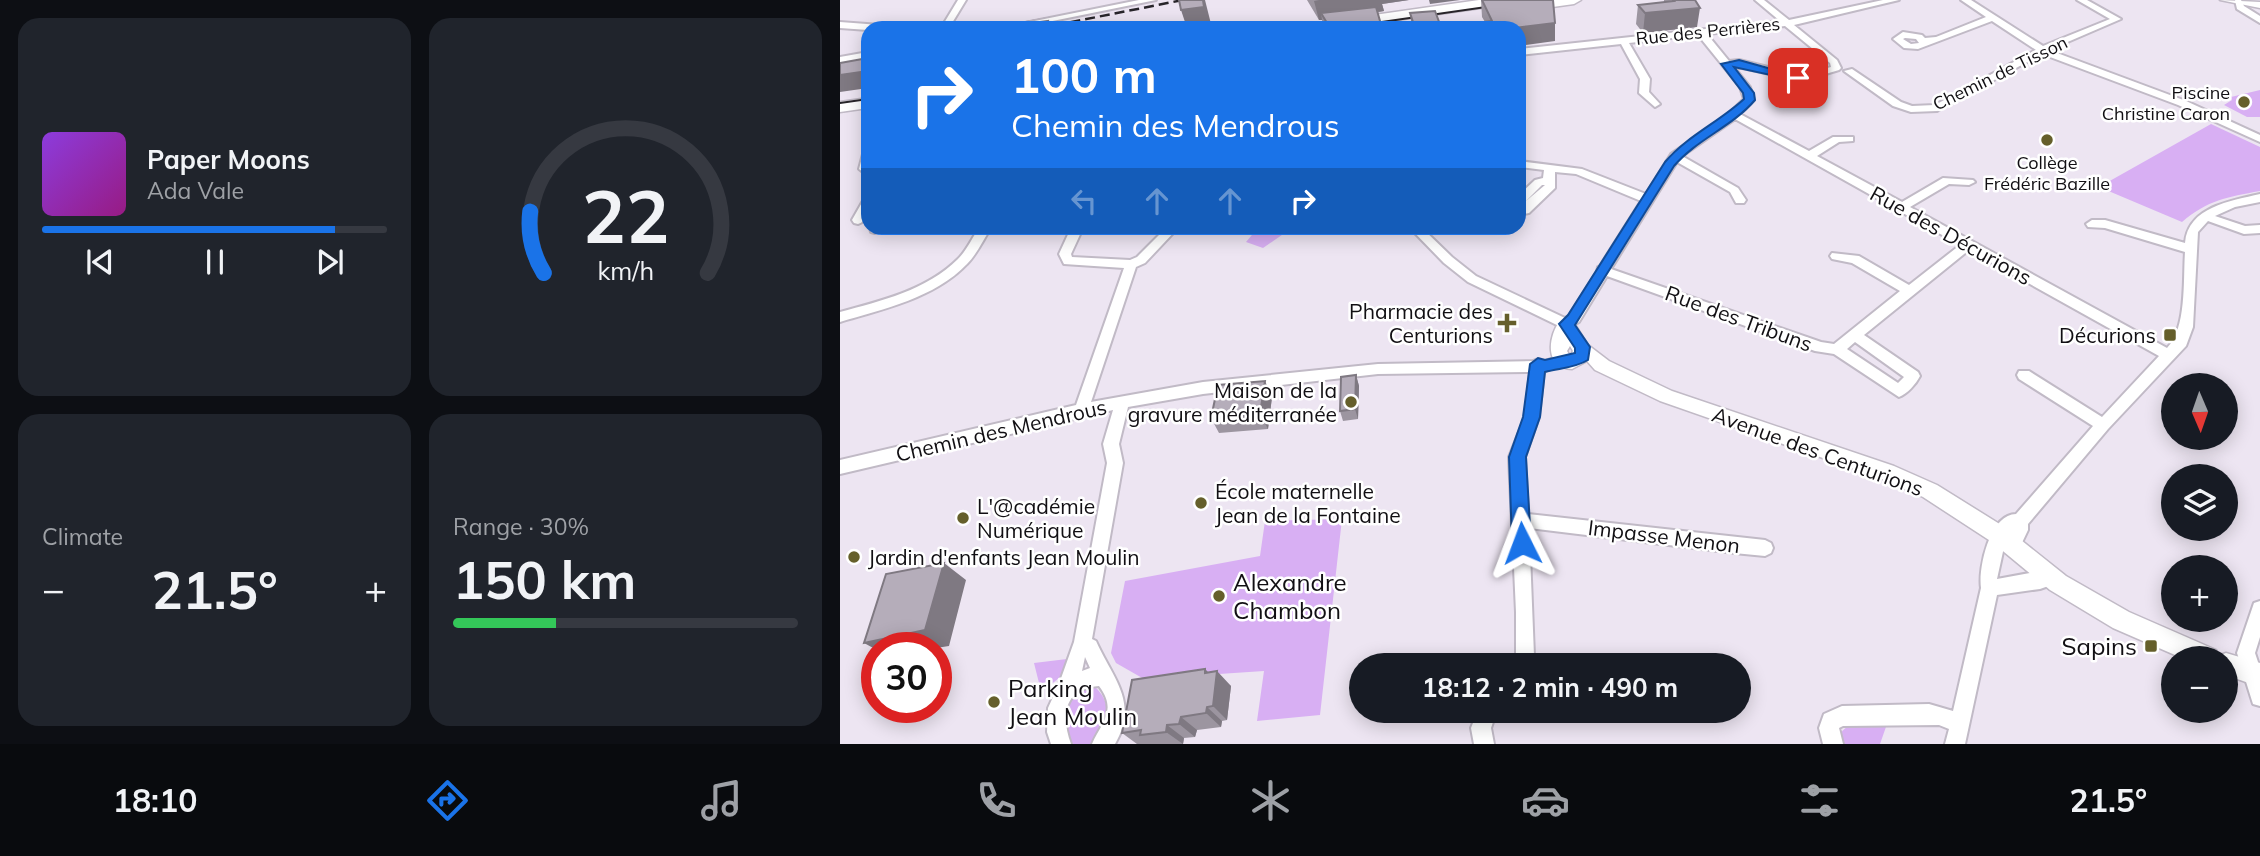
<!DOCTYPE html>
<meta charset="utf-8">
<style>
:root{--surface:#171b24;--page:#20242c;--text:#f1f3f6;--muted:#9ea1a6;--line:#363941;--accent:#1a73e8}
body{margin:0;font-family:Mulish,sans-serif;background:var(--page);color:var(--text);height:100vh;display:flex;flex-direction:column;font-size:26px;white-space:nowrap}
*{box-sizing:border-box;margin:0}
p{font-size:23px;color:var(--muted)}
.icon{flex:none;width:38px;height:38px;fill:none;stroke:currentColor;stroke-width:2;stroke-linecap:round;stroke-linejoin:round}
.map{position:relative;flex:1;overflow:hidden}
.drawer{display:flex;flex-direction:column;gap:18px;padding:18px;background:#0d0f14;width:840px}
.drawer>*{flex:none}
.hud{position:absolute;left:21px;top:21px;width:665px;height:214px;border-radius:21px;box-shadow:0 4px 18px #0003;background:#1a73e8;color:#fff;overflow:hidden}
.needle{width:46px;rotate:178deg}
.tools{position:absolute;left:1321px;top:373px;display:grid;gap:14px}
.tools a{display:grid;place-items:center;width:77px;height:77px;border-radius:50%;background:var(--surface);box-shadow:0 4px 18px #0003;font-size:35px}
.speed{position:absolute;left:21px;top:632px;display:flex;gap:14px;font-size:35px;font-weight:700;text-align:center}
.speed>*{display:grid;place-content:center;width:91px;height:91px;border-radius:50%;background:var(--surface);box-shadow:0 4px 18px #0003;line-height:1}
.speed .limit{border:10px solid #d22;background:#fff;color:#111}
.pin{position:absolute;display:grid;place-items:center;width:60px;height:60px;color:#fff;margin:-30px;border-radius:14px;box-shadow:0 4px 10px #0006}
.me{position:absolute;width:77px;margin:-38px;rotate:357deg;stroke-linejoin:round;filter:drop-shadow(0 0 5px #0008)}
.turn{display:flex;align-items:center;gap:24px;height:147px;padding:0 35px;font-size:32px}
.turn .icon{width:91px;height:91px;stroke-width:2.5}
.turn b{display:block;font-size:49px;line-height:60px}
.lanes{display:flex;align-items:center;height:66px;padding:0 35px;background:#0003;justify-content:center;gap:35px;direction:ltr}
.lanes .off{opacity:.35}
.big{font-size:52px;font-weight:700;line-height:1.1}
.drawer .widget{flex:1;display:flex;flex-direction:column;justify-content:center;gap:10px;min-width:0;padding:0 24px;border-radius:21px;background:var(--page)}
.drawer .dial{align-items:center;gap:0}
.dial svg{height:182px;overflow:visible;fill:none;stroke:var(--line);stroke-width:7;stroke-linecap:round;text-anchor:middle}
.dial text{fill:var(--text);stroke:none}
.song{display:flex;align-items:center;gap:21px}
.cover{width:84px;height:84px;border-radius:10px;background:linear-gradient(135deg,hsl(270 70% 55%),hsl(310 70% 35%))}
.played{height:7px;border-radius:4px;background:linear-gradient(90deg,var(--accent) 85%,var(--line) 85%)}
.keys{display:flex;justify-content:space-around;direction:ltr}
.heat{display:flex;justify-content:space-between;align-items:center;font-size:38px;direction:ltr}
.charge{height:10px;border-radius:5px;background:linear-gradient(90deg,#34c759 30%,var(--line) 0)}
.drawer .tiles{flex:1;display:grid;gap:18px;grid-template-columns:repeat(2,1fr)}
.trip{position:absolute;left:509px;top:653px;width:402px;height:70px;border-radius:35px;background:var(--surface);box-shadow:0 4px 18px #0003;font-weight:700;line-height:70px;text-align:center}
.dock{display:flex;height:112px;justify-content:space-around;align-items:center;background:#090b0e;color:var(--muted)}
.dock .icon{width:49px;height:49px}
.dock .selected{color:var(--accent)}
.dock b{font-size:32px;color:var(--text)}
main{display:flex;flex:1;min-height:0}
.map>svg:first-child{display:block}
.green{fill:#d8aff3}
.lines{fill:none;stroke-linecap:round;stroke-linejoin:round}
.stream{stroke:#7e5b94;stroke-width:2.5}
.minor-casing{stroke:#c1bac6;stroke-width:4}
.tertiary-casing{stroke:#c1bac6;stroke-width:3}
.primary-casing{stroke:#c1bac6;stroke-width:3}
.minor{fill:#fff;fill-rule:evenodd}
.tertiary{fill:#fff;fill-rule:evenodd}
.primary{fill:#fff;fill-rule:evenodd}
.tram{stroke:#28252a;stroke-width:2}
.rail{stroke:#28252a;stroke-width:2.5;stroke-dasharray:10 5;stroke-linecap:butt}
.wall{fill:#9c95a0}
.shaded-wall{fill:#7f7982}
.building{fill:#b5adba;stroke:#7f7982;stroke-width:2}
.route{fill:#1a73e8;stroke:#114b97;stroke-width:2}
.poi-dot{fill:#655f2b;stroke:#fff;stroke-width:2.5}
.labels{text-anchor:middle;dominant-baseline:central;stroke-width:5;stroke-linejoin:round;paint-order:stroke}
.far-street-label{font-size:18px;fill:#110f13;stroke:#fff}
.far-poi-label{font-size:18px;fill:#110f13;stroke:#fff;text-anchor:end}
.street-label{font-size:21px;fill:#110f13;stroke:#fff}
.poi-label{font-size:21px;fill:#110f13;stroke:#fff;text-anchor:end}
.near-poi-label{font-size:24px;fill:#110f13;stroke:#fff;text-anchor:start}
</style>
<main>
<section class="drawer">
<div class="tiles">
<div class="widget">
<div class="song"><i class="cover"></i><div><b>Paper Moons</b><p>Ada Vale</p></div></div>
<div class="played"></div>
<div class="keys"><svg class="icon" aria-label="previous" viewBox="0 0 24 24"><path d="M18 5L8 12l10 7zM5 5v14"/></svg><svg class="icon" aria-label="pause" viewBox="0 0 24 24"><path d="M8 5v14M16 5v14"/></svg><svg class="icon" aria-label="next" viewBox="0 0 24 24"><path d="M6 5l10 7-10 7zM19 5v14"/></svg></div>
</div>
<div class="widget dial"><svg viewBox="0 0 100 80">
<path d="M14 69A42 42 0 1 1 86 69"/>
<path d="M14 69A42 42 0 0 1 8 42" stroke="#1a73e8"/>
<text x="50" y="56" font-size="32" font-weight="700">22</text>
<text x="50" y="72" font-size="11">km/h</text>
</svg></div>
<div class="widget"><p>Climate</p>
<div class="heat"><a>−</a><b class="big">21.5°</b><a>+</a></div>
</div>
<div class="widget"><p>Range · 30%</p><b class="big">150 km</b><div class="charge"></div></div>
</div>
</section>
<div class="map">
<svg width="1420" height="744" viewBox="0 0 1420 744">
<rect width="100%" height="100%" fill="#ede5f2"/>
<path class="green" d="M 1420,90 L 1420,117 L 1407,117 L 1384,105 L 1392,100 L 1391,97 Z
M 1371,124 L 1420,147 L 1420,191 C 1387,197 1368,200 1342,222 L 1259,187 Z
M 415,228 L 452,228 L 423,248 L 406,242 L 417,229 Z
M 502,519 L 480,715 L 417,721 L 424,671 L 304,679 L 276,663 L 271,653 L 285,581 L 420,556 L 425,521 Z
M 227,659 L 226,673 L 206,688 L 199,683 L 194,663 Z
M 254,686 C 275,705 267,724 253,744 L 233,744 L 226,738 L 222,706 L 237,690 Z
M 1047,724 L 1040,744 L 1002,744 L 1000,733 L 1009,725 Z"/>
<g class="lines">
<path class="stream" d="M 39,26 L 62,28
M 153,28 L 221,16"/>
<defs>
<path id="minor" d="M 118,0 L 126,0 L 109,28 L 101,28 Z
M 299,0 L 316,0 L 178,28 L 160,28 Z
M 915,0 L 924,0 L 949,20 L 1043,0 L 1059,0 L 954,25 L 997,60 L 1001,68 L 999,70 L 962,81 L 893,66 L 910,87 L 914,100 L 900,114 L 969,151 L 993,137 L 1013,137 L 1013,141 L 999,142 L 977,156 L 1062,202 L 1103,178 L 1133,180 L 1135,182 L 1129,185 L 1109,184 L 1070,207 L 1327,348 C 1347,328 1343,279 1345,252 L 1265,228 L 1248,227 L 1246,224 L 1252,220 L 1265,220 L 1345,243 C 1348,207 1390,201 1420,194 L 1420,202 L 1395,207 L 1375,216 L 1405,226 L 1420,225 L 1420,233 L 1404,234 L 1368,221 L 1358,232 L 1353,327 L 1346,346 L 1268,429 L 1188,524 L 1188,530 L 1178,551 L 1172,554 L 1166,551 L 1164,547 L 1157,579 L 1211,569 L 1217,571 L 1220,577 L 1217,583 L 1200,589 L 1157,595 L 1125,744 L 1105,744 L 1109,729 L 1099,725 L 1003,726 L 999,728 L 1003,744 L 983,744 L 979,728 L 984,714 L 1002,706 L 1089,704 L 1113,711 L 1141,588 C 1138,568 1150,514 1176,514 L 1253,426 L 1179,379 L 1177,375 L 1179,371 L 1189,371 L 1262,417 L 1319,356 L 1129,250 L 1024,335 L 1078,372 L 1080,376 C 1076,384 1067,394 1059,397 L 994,354 L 975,351 L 767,276 L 739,322 L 726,329 L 721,327 L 628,282 L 604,263 L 570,228 L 582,228 L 612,257 L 636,276 L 725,318 L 729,316 L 757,272 L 758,267 L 760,266 L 801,201 L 736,174 L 715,172 L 715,188 L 689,213 L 679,215 L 679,207 L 705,185 L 702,185 L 683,204 L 679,205 L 679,195 L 695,180 L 703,178 L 704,170 L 679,167 L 679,161 L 742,169 L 806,194 L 831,154 L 883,119 L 904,99 L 900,87 L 858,35 L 789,43 L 810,79 L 809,92 L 820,104 L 815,107 L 799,93 L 800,79 L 781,44 L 679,55 L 679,49 L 940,21 ZM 945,26 L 990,63 L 991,67 L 962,75 L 899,60 L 889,61 L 867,34 ZM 895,119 L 1120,245 L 1069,285 L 1019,256 L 992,253 L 990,256 L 992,259 L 1012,263 L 1060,291 L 994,344 L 981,342 L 771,269 L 837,162 L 890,192 L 896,203 L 904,203 L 906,200 L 898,188 L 842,156 ZM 1015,342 L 1064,377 L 1058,383 L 1007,349 Z
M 1121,0 L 1131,0 L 1203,46 L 1270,19 L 1237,0 L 1247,0 L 1281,19 L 1209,50 L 1346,101 L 1420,135 L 1420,142 L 1338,105 L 1202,54 L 1097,111 L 1071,112 L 1053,106 L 1004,71 L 1012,69 L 1061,102 L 1072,106 L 1095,105 L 1196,50 L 1152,21 L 1078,49 L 1064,48 L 1053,39 L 1063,32 L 1082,35 L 1085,38 L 1096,37 L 1146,17 ZM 1065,38 L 1076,39 L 1079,43 L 1071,44 L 1063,39 Z
M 1395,0 L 1401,0 L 1404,6 L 1420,16 L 1420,23 L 1397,9 Z
M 0,22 L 40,25 L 44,28 L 28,30 L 0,28 Z
M 28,52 L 28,58 L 0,63 L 0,57 Z
M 28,151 L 28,176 L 19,169 L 23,154 Z
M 28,198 C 28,208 29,221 18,224 L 14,223 L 12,220 L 24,199 Z
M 30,228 L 44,228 L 35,233 L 31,232 Z
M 139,228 L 151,228 C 143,240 137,254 127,264 C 95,298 43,309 0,322 L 0,312 C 41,301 87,290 118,259 C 127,250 132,238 139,228 Z
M 231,228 L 243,228 L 231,254 L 232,257 L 290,260 L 297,257 L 326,228 L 338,228 L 305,263 L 296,267 L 251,402 L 363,382 L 538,364 L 693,361 L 698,359 L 705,361 L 724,355 L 731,360 L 729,364 L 704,371 L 699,417 L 685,457 L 688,514 L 925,540 L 931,543 L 933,548 L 931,553 L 925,556 L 894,553 L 689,528 L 694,656 L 691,665 L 673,665 L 676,656 L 676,612 L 669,457 L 685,417 L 690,372 L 538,374 L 363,394 L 288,407 L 279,444 L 283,463 L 252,639 L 256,641 C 273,679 299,702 275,744 L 252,744 C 261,723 278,711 259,686 C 223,688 221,717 231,744 L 211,744 L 207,732 L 208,708 L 219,684 L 234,642 L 267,463 L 263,444 L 273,410 L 0,474 L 0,460 L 236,405 L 284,268 L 224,264 L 219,254 ZM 245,657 L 250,668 L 242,671 Z
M 1420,601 L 1420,637 L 1415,653 L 1420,668 L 1420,706 L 1413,704 L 1397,653 L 1414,603 Z
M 638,710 L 657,710 L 651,728 L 654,744 L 634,744 L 631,728 Z"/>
<path id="tertiary" d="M 1380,0 L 1420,2 L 1420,8 Z
M 726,318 L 732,320 L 748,345 L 769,361 L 832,391 L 1054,466 L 1097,485 L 1166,528 L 1226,576 L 1289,612 L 1376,650 L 1378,656 L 1386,653 L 1420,663 L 1420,687 L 1386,675 L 1386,658 L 1342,658 L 1273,628 L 1210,590 L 1152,542 L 1083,497 L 1040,478 L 820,401 L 755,370 L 747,361 L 732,369 C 704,367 708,338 720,320 ZM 730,346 L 733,351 L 730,356 L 727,351 Z"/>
<path id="primary" d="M 639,0 L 675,0 L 668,4 L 501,28 L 464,28 L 471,24 Z
M 704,0 L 741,0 L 734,4 L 684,11 L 677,7 L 679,4 Z
M 28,98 L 28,108 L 0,112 L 0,102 Z"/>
</defs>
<use href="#minor" class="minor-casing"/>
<use href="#tertiary" class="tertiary-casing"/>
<use href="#primary" class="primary-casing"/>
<use href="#minor" class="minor"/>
<use href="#tertiary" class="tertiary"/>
<use href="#primary" class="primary"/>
<path class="tram" d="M 500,28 L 694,0
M 0,103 L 28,99"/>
<path class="rail" d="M 201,28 L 343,0"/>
</g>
<path class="wall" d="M 467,0 L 569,0 L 542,4 L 544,11 L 483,24 L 482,20 L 479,20 Z
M 641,0 L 715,23 L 715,41 L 679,28 L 572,28 L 570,13 L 601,27 L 645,22 L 642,17 Z
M 824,0 L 855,0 L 857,27 L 803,33 L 796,24 L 798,5 L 824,2 Z
M 516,375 L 519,386 L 518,419 L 503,421 L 500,411 Z
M 432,397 L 428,429 L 379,433 L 371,418 Z
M 365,669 L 368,672 L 391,686 L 387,720 L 382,721 L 381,727 L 357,730 L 355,737 L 344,738 L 343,744 L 297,744 L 282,733 Z"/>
<path class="shaded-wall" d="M 363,0 L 365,0 L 372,28 L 347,28 L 341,10 Z
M 479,0 L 569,0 L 542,4 L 544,11 L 485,19 L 481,13 L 482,20 L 479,20 L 474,1 Z
M 589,0 L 620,0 L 590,4 Z
M 860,8 L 857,27 L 803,33 L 805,13 Z
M 715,23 L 715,41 L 679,46 L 679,28 Z
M 28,71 L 28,88 L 0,92 L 0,75 Z
M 516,375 L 519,386 L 518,419 L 515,409 Z
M 425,381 L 432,397 L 428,429 L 420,414 Z
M 104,563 L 126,580 L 109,646 L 96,648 L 37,648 L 37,650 L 24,643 Z
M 365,669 L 376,681 L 377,671 L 391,686 L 387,720 L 373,706 L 365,673 Z
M 367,707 L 382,721 L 381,727 L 366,713 Z
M 341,717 L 357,730 L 355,737 L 339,724 Z
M 327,725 L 344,738 L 343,744 L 326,732 Z"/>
<path class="building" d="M 339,0 L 363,0 L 364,7 L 341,10 Z
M 642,0 L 713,0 L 715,23 L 675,28 L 575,28 L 570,13 L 595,11 L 601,27 L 652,21 Z
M 833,0 L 855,0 L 860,8 L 805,13 L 798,5 L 834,1 Z
M 536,7 L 542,28 L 453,28 L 487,23 L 481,13 Z
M 208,21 L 207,28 L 185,28 L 186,24 Z
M 28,58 L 28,71 L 0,75 L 0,63 Z
M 516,375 L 515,409 L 500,411 L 501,377 Z
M 425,381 L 420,414 L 371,418 L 378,385 Z
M 104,563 L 85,630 L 24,643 L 46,574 Z
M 365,669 L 365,673 L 377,671 L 373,706 L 367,707 L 366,713 L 341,717 L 339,724 L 327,725 L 326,732 L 300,735 L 301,730 L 282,733 L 292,680 Z"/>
<path class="route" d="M 899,60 L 964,78 L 958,81 L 894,67 L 914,93 L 915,100 C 892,127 857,139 834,166 L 735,325 L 750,347 L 748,360 C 735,368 720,368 705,372 L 700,417 L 686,457 L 691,543 L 688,549 L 682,552 L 675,549 L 672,543 L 669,457 L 683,417 L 690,364 L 698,358 L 705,360 L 735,353 L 735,348 L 719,324 L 728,315 L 825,162 C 847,136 879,122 904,99 L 903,93 L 881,64 Z"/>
<g class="poi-dot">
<circle cx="1404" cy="102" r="7"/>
<circle cx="1207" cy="140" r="7"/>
<path d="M663.5 312.5h7v7h7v7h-7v7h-7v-7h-7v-7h7z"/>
<rect x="1323" y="328" width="14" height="14" rx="3.5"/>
<circle cx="511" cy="402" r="7"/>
<circle cx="361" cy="503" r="7"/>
<circle cx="123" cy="518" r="7"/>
<circle cx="14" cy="557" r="7"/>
<circle cx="379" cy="596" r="7"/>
<rect x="1304" y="639" width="14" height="14" rx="3.5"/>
<circle cx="154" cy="702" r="7"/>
</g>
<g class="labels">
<g class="far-street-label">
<text transform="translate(868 31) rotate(-6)">Rue des Perrières</text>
<text transform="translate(1160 73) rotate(-26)">Chemin de Tisson</text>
</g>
<g class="far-poi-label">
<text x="1390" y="92">Piscine<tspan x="1390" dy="21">Christine Caron</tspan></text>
<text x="1207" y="162" text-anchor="middle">Collège<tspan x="1207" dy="21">Frédéric Bazille</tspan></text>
</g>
<g class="street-label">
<text transform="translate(1111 235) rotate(29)">Rue des Décurions</text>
<text transform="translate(899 318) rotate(20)">Rue des Tribuns</text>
<text transform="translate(161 430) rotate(-13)">Chemin des Mendrous</text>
<text transform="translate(978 451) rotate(20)">Avenue des Centurions</text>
<text transform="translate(824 536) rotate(7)">Impasse Menon</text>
</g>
<g class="poi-label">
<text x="653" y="311">Pharmacie des<tspan x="653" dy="24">Centurions</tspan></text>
<text x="1316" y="335">Décurions</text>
<text x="497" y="390">Maison de la<tspan x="497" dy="24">gravure méditerranée</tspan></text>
<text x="375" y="491" text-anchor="start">École maternelle<tspan x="375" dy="24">Jean de la Fontaine</tspan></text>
<text x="137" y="506" text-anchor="start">L'@cadémie<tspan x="137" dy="24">Numérique</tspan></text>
<text x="28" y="557" text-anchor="start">Jardin d'enfants Jean Moulin</text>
</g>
<g class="near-poi-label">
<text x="393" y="582">Alexandre<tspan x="393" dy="28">Chambon</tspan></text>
<text x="1297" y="646" text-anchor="end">Sapins</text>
<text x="168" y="688">Parking<tspan x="168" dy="28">Jean Moulin</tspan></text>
</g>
</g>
</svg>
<div class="tools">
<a><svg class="needle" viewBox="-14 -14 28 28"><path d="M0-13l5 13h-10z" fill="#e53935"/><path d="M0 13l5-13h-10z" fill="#9ea1a6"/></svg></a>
<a><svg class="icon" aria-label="layers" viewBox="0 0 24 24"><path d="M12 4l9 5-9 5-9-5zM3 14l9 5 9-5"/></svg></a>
<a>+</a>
<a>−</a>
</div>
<div class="speed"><div class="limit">30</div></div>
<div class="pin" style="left:958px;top:78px;background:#d93025"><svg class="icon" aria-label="arrive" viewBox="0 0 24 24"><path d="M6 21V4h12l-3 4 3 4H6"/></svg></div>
<svg class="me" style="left:682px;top:543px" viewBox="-20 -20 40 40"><path d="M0-17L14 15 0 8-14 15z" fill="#1a73e8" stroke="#fff" stroke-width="4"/></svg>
<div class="trip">18:12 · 2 min · 490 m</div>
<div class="hud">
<div class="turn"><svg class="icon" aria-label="right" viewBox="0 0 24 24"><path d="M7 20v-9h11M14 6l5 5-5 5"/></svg><div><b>100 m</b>Chemin des Mendrous</div></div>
<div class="lanes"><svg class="icon off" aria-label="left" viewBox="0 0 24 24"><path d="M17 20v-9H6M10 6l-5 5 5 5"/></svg><svg class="icon off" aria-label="ahead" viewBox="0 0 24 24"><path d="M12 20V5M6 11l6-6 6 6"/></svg><svg class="icon off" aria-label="ahead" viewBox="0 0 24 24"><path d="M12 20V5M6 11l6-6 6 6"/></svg><svg class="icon" aria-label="right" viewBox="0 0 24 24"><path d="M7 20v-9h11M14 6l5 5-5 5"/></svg></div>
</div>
</div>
</main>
<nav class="dock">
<b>18:10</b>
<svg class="icon selected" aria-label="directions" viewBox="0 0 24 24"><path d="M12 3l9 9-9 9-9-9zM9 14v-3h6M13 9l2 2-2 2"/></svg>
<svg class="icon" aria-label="music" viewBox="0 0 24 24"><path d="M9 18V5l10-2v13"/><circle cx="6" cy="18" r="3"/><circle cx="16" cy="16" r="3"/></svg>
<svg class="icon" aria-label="phone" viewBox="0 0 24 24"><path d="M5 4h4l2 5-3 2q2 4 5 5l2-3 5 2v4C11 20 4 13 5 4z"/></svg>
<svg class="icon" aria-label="climate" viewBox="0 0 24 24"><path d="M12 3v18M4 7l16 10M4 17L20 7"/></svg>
<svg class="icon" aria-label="car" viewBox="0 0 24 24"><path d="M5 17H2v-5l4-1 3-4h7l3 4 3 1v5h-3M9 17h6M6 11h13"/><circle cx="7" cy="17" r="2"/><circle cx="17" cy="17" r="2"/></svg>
<svg class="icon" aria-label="filters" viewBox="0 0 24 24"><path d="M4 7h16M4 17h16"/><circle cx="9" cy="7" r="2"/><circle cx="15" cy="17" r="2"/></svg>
<b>21.5°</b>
</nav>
